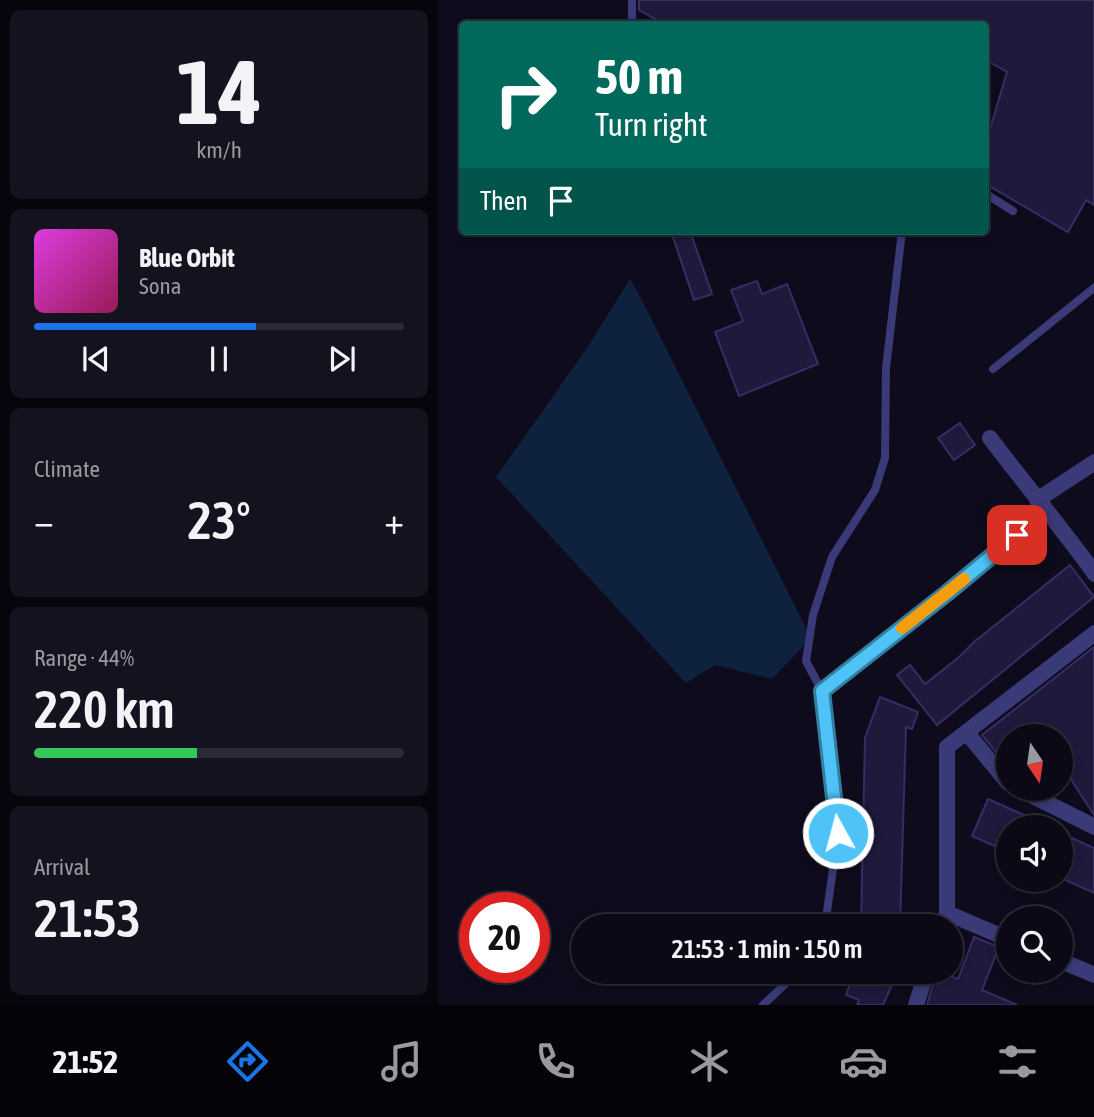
<!DOCTYPE html>
<meta charset="utf-8">
<style>
:root{--surface:#0a0915;--page:#13121e;--text:#f1f3f6;--muted:#999aa0;--line:#2a2a34;--accent:#1a73e8}
body{margin:0;font-family:"Asap Condensed",sans-serif;background:var(--page);color:var(--text);height:100vh;display:flex;flex-direction:column;font-size:26px;white-space:nowrap}
*{box-sizing:border-box;margin:0}
p{font-size:23px;color:var(--muted)}
.icon{flex:none;width:38px;height:38px;fill:none;stroke:currentColor;stroke-width:2;stroke-linecap:round;stroke-linejoin:round}
.map{position:relative;flex:1;overflow:hidden}
.sheet{display:flex;flex-direction:column;gap:10px;padding:10px;background:#06050c;width:438px}
.sheet>*{flex:none}
.banner{position:absolute;left:21px;top:21px;width:530px;height:214px;border-radius:7px;box-shadow:0 4px 10px #0003,0 0 0 2px var(--line);background:#00695c;color:#fff;overflow:hidden}
.needle{width:46px;rotate:167deg}
.buttons{position:absolute;left:558px;top:724px;display:grid;gap:14px}
.buttons a{display:grid;place-items:center;width:77px;height:77px;border-radius:50%;background:var(--surface);box-shadow:0 4px 10px #0003,0 0 0 2px var(--line);font-size:35px}
.speed{position:absolute;left:21px;top:892px;display:flex;gap:14px;font-size:35px;font-weight:700;text-align:center}
.speed>*{display:grid;place-content:center;width:91px;height:91px;border-radius:50%;background:var(--surface);box-shadow:0 4px 10px #0003,0 0 0 2px var(--line);line-height:1}
.speed .limit{border:10px solid #d22;background:#fff;color:#111}
.pin{position:absolute;display:grid;place-items:center;width:60px;height:60px;color:#fff;margin:-30px;border-radius:14px;box-shadow:0 4px 10px #0006}
.me{position:absolute;width:77px;margin:-38px;rotate:353deg;stroke-linejoin:round;filter:drop-shadow(0 0 5px #0008)}
.turn{display:flex;align-items:center;gap:24px;height:147px;padding:0 21px;font-size:32px}
.turn .icon{width:91px;height:91px;stroke-width:2.5}
.turn b{display:block;font-size:49px;line-height:60px}
.then{display:flex;align-items:center;height:66px;padding:0 21px;background:#0003;gap:14px;font-size:26px}
.big{font-size:52px;font-weight:600;line-height:1.1}
.sheet .widget{flex:1;display:flex;flex-direction:column;justify-content:center;gap:10px;min-width:0;padding:0 24px;border-radius:10px;background:var(--page)}
.sheet .dial{align-items:center;gap:0}
.dial b{font-size:91px;line-height:1}
.song{display:flex;align-items:center;gap:21px}
.cover{width:84px;height:84px;border-radius:10px;background:linear-gradient(135deg,hsl(300 70% 55%),hsl(330 70% 35%))}
.played{height:7px;border-radius:4px;background:linear-gradient(90deg,var(--accent) 60%,var(--line) 60%)}
.keys{display:flex;justify-content:space-around;direction:ltr}
.heat{display:flex;justify-content:space-between;align-items:center;font-size:38px;direction:ltr}
.charge{height:10px;border-radius:5px;background:linear-gradient(90deg,#34c759 44%,var(--line) 0)}
.trip{position:absolute;left:133px;top:914px;width:392px;height:70px;border-radius:35px;background:var(--surface);box-shadow:0 4px 10px #0003,0 0 0 2px var(--line);font-weight:600;line-height:70px;text-align:center}
.menu{display:flex;height:112px;justify-content:space-around;align-items:center;background:#040408;color:var(--muted)}
.menu .icon{width:49px;height:49px}
.menu .on{color:var(--accent)}
.menu b{font-size:32px;color:var(--text)}
main{display:flex;flex:1;min-height:0}
.map>svg:first-child{display:block}
.water{fill:#0e223e}
.building{fill:#1f193c;stroke:#362d66;stroke-width:2}
.lines{fill:none;stroke-linecap:round;stroke-linejoin:round}
.lane{stroke:#3a3a78;stroke-width:8}
.street{stroke:#3a3a78;stroke-width:16}
.route-casing{stroke:#337fa1;stroke-width:18}
.route{stroke:#4fc3f7;stroke-width:12}
.slow{stroke:#f59e0b;stroke-width:12}
</style>
<main>
<section class="sheet">
<div class="widget dial"><b>14</b><p>km/h</p></div>
<div class="widget">
<div class="song"><i class="cover"></i><div><b>Blue Orbit</b><p>Sona</p></div></div>
<div class="played"></div>
<div class="keys"><svg class="icon" aria-label="previous" viewBox="0 0 24 24"><path d="M18 5L8 12l10 7zM5 5v14"/></svg><svg class="icon" aria-label="pause" viewBox="0 0 24 24"><path d="M8 5v14M16 5v14"/></svg><svg class="icon" aria-label="next" viewBox="0 0 24 24"><path d="M6 5l10 7-10 7zM19 5v14"/></svg></div>
</div>
<div class="widget"><p>Climate</p>
<div class="heat"><a>−</a><b class="big">23°</b><a>+</a></div>
</div>
<div class="widget"><p>Range · 44%</p><b class="big">220 km</b><div class="charge"></div></div>
<div class="widget"><p>Arrival</p><b class="big">21:53</b></div>
</section>
<div class="map">
<svg width="657" height="1005" viewBox="0 0 657 1005">
<rect width="100%" height="100%" fill="#0e0c1c"/>
<path class="water" d="M 192,279 L 204,300 L 373,638 L 334,679 L 277,665 L 248,683 L 58,477 L 149,348 Z"/>
<path class="building" d="M 201,0 L 656,0 L 656,205 L 648,200 L 630,232 L 548,184 L 548,143 L 569,72 L 548,60 L 548,24 L 226,24 L 201,10 Z
M 233,231 L 252,231 L 274,294 L 256,300 Z
M 319,281 L 324,294 L 349,284 L 380,364 L 301,396 L 277,332 L 305,321 L 293,290 Z
M 522,423 L 537,445 L 516,460 L 500,438 Z
M 632,565 L 656,597 L 499,725 L 459,675 L 472,665 L 487,684 L 521,657 L 536,642 Z
M 656,647 L 656,815 L 623,764 L 623,737 L 570,737 L 570,767 L 544,735 Z
M 442,697 L 480,712 L 474,729 L 468,727 L 462,926 L 423,926 L 427,738 Z
M 550,799 L 586,815 L 613,828 L 570,828 L 570,852 L 534,836 Z
M 623,833 L 656,848 L 656,893 L 623,878 Z
M 536,937 L 561,947 L 544,990 L 579,1005 L 489,1005 L 499,971 L 520,979 Z
M 417,971 L 446,971 L 458,976 L 445,1005 L 419,1005 L 421,1000 L 408,995 Z"/>
<g class="lines">
<path class="lane" d="M 194,24 L 194,0
M 548,194 L 575,211
M 555,369 L 657,287
M 384,691 L 368,661 L 375,615 L 394,557 L 437,490 L 447,458 L 448,368 L 464,231
M 387,926 L 400,833 L 384,691 L 509,593 L 597,521
M 325,1005 L 361,971"/>
<path class="street" d="M 552,438 C 586,483 623,527 657,574
M 599,500 L 657,462
M 529,733 L 570,783
M 581,789 L 657,827
M 509,913 L 570,939
M 504,926 L 509,913 L 509,747 L 657,633
M 623,961 L 657,975
M 478,1005 L 489,971"/>
</g>
<g class="lines">
<defs>
<path id="route" d="M 400,833 L 384,691 L 509,593 L 579,535"/>
</defs>
<use href="#route" class="route-casing"/>
<use href="#route" class="route"/>
<path class="slow" d="M 464,628 L 526,579"/>
</g>
</svg>
<div class="buttons">
<a><svg class="needle" viewBox="-14 -14 28 28"><path d="M0-13l5 13h-10z" fill="#e53935"/><path d="M0 13l5-13h-10z" fill="#999aa0"/></svg></a>
<a><svg class="icon" aria-label="sound" viewBox="0 0 24 24"><path d="M4 9h4l5-4v14l-5-4H4zM17 9q2 3 0 6"/></svg></a>
<a><svg class="icon" aria-label="search" viewBox="0 0 24 24"><circle cx="10" cy="10" r="6"/><path d="M15 15l6 6"/></svg></a>
</div>
<div class="speed"><div class="limit">20</div></div>
<div class="pin" style="left:579px;top:535px;background:#d93025"><svg class="icon" aria-label="arrive" viewBox="0 0 24 24"><path d="M6 21V4h12l-3 4 3 4H6"/></svg></div>
<svg class="me" style="left:400px;top:833px" viewBox="-20 -20 40 40"><circle r="17" fill="#4fc3f7" stroke="#fff" stroke-width="3"/><path d="M0-11L8 9 0 5-8 9z" fill="#fff"/></svg>
<div class="trip">21:53 · 1 min · 150 m</div>
<div class="banner">
<div class="turn"><svg class="icon" aria-label="right" viewBox="0 0 24 24"><path d="M7 20v-9h11M14 6l5 5-5 5"/></svg><div><b>50 m</b>Turn right</div></div>
<div class="then">Then<svg class="icon" aria-label="arrive" viewBox="0 0 24 24"><path d="M6 21V4h12l-3 4 3 4H6"/></svg></div>
</div>
</div>
</main>
<nav class="menu">
<b>21:52</b>
<svg class="icon on" aria-label="directions" viewBox="0 0 24 24"><path d="M12 3l9 9-9 9-9-9zM9 14v-3h6M13 9l2 2-2 2"/></svg>
<svg class="icon" aria-label="music" viewBox="0 0 24 24"><path d="M9 18V5l10-2v13"/><circle cx="6" cy="18" r="3"/><circle cx="16" cy="16" r="3"/></svg>
<svg class="icon" aria-label="phone" viewBox="0 0 24 24"><path d="M5 4h4l2 5-3 2q2 4 5 5l2-3 5 2v4C11 20 4 13 5 4z"/></svg>
<svg class="icon" aria-label="climate" viewBox="0 0 24 24"><path d="M12 3v18M4 7l16 10M4 17L20 7"/></svg>
<svg class="icon" aria-label="car" viewBox="0 0 24 24"><path d="M5 17H2v-5l4-1 3-4h7l3 4 3 1v5h-3M9 17h6M6 11h13"/><circle cx="7" cy="17" r="2"/><circle cx="17" cy="17" r="2"/></svg>
<svg class="icon" aria-label="filters" viewBox="0 0 24 24"><path d="M4 7h16M4 17h16"/><circle cx="9" cy="7" r="2"/><circle cx="15" cy="17" r="2"/></svg>
</nav>
